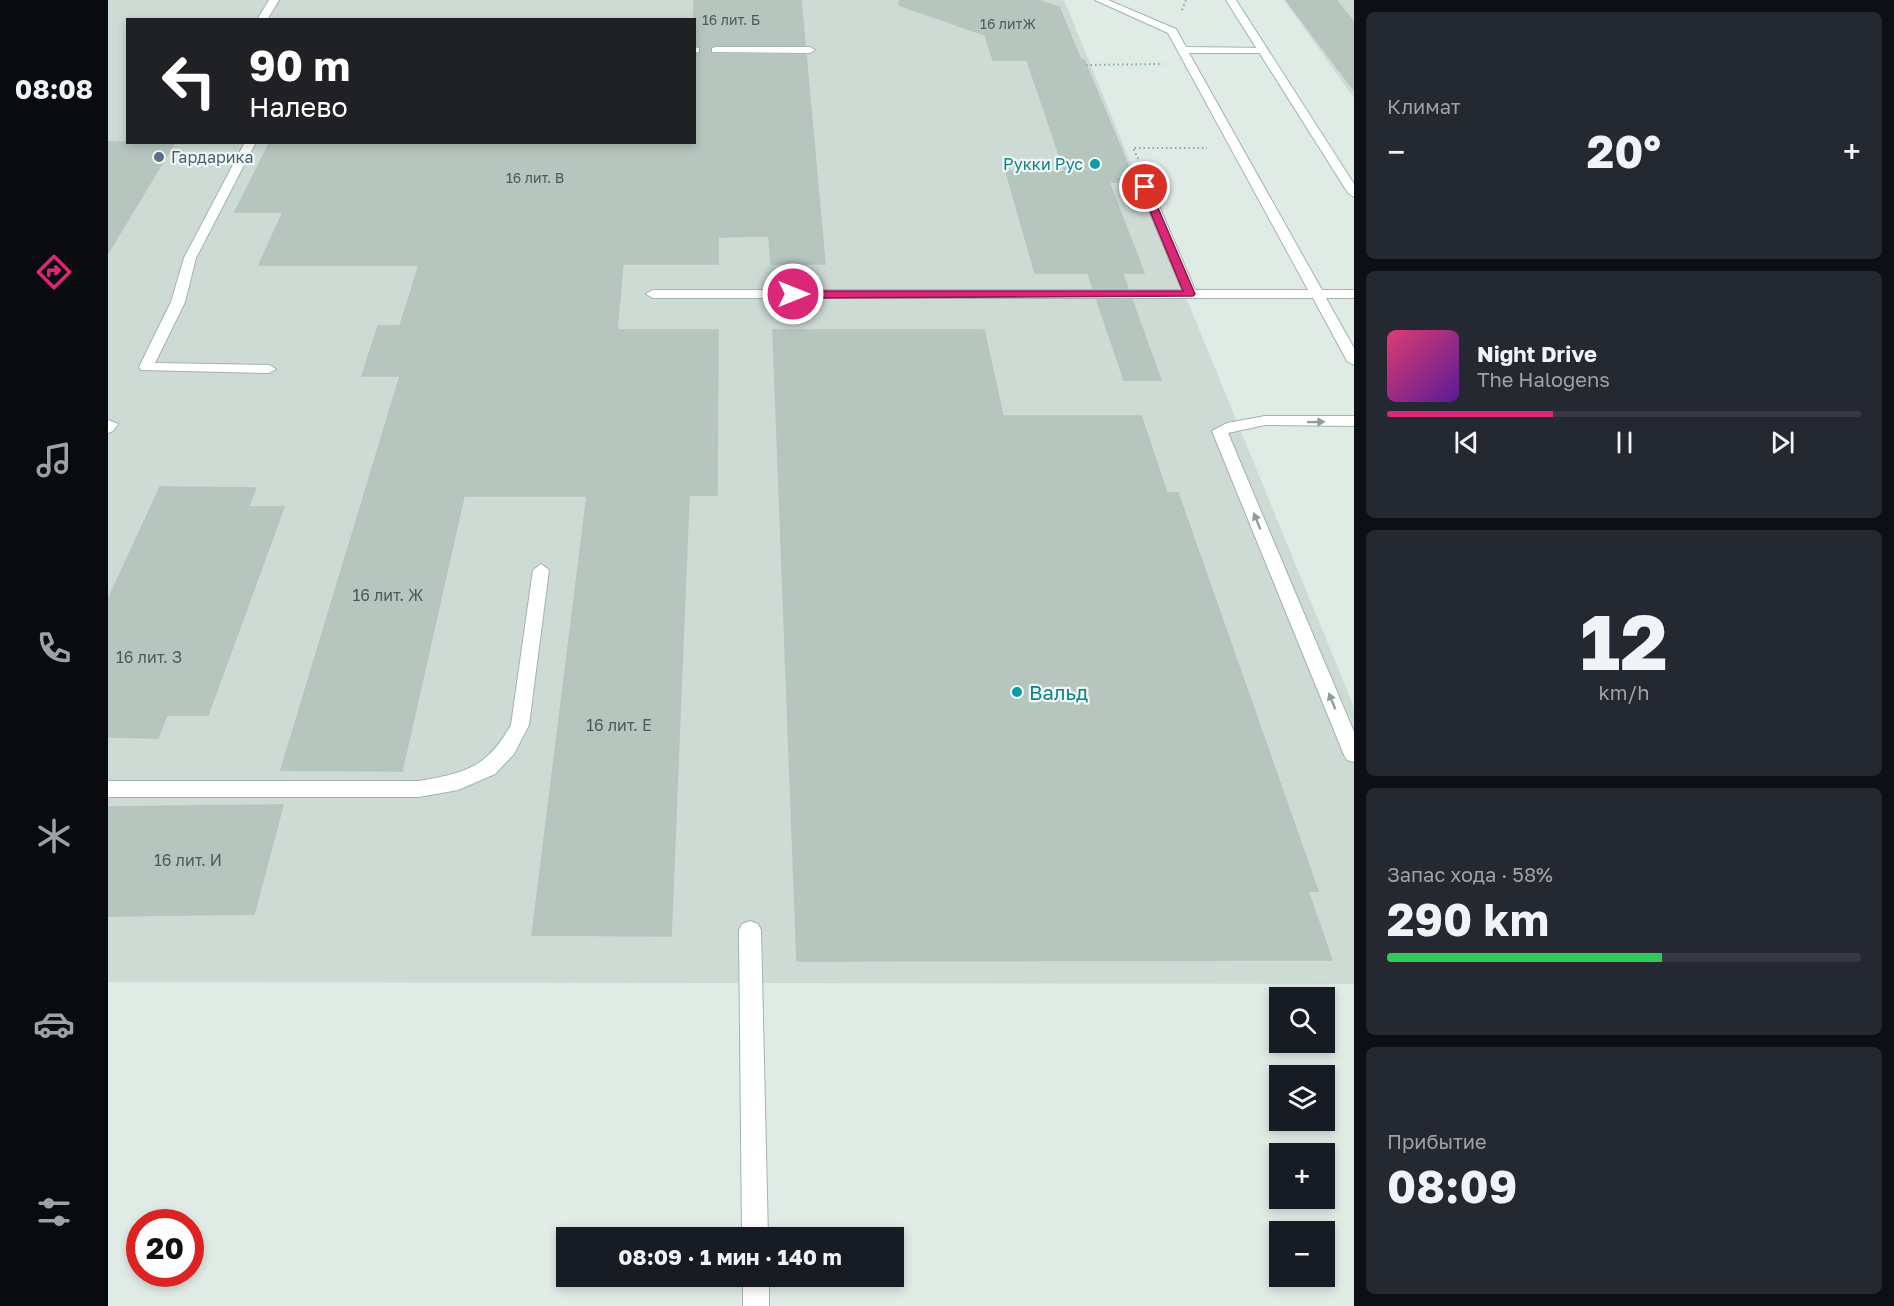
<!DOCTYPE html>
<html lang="ru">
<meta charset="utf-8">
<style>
:root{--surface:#171b24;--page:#242831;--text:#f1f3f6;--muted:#9ea1a6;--line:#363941;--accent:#db2777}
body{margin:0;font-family:"Golos Text",sans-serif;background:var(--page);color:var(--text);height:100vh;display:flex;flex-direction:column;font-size:22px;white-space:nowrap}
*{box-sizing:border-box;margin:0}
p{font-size:20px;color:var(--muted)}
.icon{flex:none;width:33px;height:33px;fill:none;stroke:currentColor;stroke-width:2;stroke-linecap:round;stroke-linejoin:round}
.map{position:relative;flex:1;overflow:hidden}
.sheet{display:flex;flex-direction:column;gap:12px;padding:12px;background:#0d0f14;width:540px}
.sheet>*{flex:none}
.hud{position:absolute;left:18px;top:18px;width:570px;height:126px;border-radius:0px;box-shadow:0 3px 9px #0003;background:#202124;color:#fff;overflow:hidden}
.controls{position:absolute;left:1161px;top:987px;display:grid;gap:12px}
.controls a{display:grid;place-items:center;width:66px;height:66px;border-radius:0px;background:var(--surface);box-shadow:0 3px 9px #0003;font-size:30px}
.speed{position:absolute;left:18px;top:1209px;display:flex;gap:12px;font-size:30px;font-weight:700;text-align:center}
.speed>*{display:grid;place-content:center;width:78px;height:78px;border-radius:50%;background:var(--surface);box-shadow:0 3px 9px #0003;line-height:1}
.speed .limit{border:9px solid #d22;background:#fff;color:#111}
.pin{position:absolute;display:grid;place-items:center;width:51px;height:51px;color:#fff;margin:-26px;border:3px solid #fff;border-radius:50%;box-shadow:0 2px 6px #0007}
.me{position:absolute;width:66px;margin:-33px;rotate:90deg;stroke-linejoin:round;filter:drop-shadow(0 0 4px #0008)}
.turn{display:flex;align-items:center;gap:21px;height:126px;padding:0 24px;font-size:27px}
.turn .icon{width:78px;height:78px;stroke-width:2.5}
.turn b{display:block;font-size:42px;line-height:51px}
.big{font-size:45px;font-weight:700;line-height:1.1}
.sheet .widget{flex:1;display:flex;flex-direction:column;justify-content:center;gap:9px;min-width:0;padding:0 21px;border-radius:9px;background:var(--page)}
.sheet .dial{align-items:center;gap:0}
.dial b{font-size:78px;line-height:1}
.song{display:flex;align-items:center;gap:18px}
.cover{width:72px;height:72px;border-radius:9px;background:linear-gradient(135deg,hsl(340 70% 55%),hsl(270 70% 35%))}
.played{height:6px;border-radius:3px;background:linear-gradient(90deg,var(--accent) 35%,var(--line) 35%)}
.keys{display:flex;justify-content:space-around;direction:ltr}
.heat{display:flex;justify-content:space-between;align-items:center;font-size:33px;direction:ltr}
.charge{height:9px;border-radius:4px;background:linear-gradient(90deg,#34c759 58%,var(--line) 0)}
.trip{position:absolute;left:448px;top:1227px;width:348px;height:60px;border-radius:0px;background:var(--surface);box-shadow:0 3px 9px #0003;font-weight:700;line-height:60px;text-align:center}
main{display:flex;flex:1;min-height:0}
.dock{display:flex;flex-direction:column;width:108px;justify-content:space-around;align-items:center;background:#090b0e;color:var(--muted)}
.dock .icon{width:42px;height:42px}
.dock .active{color:var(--accent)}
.dock b{font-size:27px;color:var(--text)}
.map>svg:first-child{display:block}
.built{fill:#cedbd5;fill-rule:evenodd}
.building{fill:#b6c6bf;stroke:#b3c5bd;stroke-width:1.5}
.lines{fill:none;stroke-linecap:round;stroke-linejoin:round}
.lane-casing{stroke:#a3b3ad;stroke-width:2}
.secondary-casing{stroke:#9fb7ae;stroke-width:2}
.path{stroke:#80af9f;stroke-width:2;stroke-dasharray:1.5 3;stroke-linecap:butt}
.lane{fill:#fff;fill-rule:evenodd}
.secondary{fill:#fff;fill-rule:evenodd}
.oneway{fill:#909e9a}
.route{fill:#db2777;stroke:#8e194d;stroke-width:1.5}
.service-dot{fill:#5c6f8a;stroke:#f1f8f4;stroke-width:2}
.culture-dot{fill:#0f9aa8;stroke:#f1f8f4;stroke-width:2}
.labels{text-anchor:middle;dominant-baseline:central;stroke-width:4.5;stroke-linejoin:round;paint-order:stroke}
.far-number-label{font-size:14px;fill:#465e57}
.far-service-label{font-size:16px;fill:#4e5e75;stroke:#f1f8f4;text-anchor:start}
.far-culture-label{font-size:16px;fill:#0d838f;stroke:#f1f8f4;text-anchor:end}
.number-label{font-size:16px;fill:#465e57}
.culture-label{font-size:20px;fill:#0d838f;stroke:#f1f8f4;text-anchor:start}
</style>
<main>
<nav class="dock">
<b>08:08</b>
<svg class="icon active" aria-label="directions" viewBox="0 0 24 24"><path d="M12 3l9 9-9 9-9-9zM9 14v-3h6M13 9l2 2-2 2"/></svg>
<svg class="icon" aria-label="music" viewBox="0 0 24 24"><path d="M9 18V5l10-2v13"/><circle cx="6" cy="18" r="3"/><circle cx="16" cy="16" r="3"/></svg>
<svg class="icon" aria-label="phone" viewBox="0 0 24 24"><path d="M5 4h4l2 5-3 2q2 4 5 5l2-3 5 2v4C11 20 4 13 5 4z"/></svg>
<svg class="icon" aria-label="climate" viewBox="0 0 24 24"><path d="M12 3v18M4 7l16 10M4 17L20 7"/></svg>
<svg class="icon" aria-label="car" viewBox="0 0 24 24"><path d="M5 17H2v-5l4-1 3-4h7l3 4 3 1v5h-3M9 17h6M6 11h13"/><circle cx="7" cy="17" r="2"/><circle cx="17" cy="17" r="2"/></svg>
<svg class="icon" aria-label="filters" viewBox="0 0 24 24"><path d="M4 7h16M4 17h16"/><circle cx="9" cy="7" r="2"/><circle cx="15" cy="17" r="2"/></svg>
</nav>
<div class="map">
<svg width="1246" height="1306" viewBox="0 0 1246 1306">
<rect width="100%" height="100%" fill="#e0ebe6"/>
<path class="built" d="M 0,0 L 956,0 L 1246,707 L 1246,984 L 0,982 ZM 20,20 L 586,20 L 586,142 L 20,142 Z
M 1176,0 L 1246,0 L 1246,98 Z"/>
<path class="building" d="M 586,0 L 693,0 L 697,45 L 608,45 L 602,47 L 602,52 L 604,54 L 698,55 L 717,264 L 663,264 L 661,236 L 610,237 L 610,264 L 515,264 L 509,330 L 610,330 L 609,495 L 581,495 L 563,936 L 424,935 L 479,496 L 356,496 L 294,771 L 173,770 L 292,376 L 254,376 L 270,326 L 292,326 L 311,265 L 151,265 L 175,212 L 127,212 L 162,142 L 586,142 L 586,55 L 593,52 L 593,47 L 586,45 Z
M 792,0 L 929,0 L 951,7 L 973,60 L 976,60 L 1027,182 L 1001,182 L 1036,273 L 1014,273 L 1020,288 L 985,288 L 980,273 L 927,273 L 898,171 L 957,172 L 919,60 L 885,60 L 877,35 L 791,5 Z
M 1178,0 L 1228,0 L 1246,22 L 1246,90 Z
M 0,142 L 67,142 L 0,253 Z
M 989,300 L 1024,300 L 1053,380 L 1016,380 Z
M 665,330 L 876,330 L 895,416 L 1033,416 L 1059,493 L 1070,493 L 1210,891 L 1200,891 L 1224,960 L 689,961 Z
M 52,487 L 148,488 L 140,507 L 176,507 L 100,715 L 59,715 L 50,738 L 0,737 L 0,600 Z
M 175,805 L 146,914 L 0,916 L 0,807 Z"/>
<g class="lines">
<defs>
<path id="lane" d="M 161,0 L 171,0 L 159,20 L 149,20 Z
M 987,0 L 1000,0 L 1068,29 L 1078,47 L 1159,48 L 1159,52 L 1155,53 L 1081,53 L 1214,290 L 1246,290 L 1246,298 L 1218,298 L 1246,348 L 1246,365 L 1239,361 L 1205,298 L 545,298 L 538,294 L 545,290 L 1074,290 L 1031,187 L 1037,183 L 1043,187 L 1087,290 L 1200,290 L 1060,33 Z
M 586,47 L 591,48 L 591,52 L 586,53 Z
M 608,47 L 702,47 L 707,50 L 702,53 L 604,52 L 604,48 Z
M 137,142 L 148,142 L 88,258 L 77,302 L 47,363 L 161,365 L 168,369 L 161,373 L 33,370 L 31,367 L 63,302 L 76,258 Z
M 1157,416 L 1246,416 L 1246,426 L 1157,425 L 1120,433 L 1246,732 L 1246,762 L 1239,760 L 1236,755 L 1104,431 L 1119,423 Z
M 0,420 L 10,424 L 5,431 L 0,433 Z
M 433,564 L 441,570 L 421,725 L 406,754 L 387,774 L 350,790 L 311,797 L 0,797 L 0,781 L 311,781 C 357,773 379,768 403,725 L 425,570 Z
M 642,921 L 650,924 L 653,930 L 660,1238 L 634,1238 L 631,930 L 634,924 Z
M 635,1276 L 661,1276 L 661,1306 L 635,1306 Z"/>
<path id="secondary" d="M 1118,0 L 1128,0 L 1246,184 L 1246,197 L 1240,193 Z"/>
</defs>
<use href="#lane" class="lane-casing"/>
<use href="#secondary" class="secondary-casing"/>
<path class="path" d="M 1074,10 L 1078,0
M 978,65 L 1055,64
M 1034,167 L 1025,148 L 1099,148"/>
<use href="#lane" class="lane"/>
<use href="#secondary" class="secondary"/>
</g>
<defs><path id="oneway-solid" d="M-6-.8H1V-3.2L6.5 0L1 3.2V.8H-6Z" transform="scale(1.5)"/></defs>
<g class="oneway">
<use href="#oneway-solid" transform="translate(1208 422) rotate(-1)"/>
<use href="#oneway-solid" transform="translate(1149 521) rotate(-112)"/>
<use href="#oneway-solid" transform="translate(1224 701) rotate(-112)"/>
</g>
<path class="route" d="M 1037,184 L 1041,187 L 1087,294 L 1085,296 L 685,298 L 680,294 L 685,291 L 1075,291 L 1032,187 Z"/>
<circle class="service-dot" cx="51" cy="157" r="6"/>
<g class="culture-dot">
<circle cx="987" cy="164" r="6"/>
<circle cx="909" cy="692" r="6"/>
</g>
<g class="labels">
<g class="far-number-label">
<text x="623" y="19">16 лит. Б</text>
<text x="900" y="23">16 литЖ</text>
<text x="427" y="177">16 лит. В</text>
</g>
<g class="far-service-label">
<text x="63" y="157">Гардарика</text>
</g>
<g class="far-culture-label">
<text x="975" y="164">Рукки Рус</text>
</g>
<g class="number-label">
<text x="280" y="595">16 лит. Ж</text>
<text x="41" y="657">16 лит. З</text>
<text x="511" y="725">16 лит. Е</text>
<text x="80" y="860">16 лит. И</text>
</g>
<g class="culture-label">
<text x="921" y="692">Вальд</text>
</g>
</g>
</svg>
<div class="controls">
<a><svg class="icon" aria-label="search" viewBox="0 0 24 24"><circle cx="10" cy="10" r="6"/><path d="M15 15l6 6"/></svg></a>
<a><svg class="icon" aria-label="layers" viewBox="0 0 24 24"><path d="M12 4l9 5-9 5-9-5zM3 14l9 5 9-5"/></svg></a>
<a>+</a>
<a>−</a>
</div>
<div class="speed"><div class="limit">20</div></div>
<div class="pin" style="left:1037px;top:187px;background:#d93025"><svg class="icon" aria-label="arrive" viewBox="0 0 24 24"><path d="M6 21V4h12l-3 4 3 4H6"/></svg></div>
<svg class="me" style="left:685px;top:294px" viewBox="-20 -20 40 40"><circle r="17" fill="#db2777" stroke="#fff" stroke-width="3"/><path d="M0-11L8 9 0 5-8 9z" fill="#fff"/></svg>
<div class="trip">08:09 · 1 мин · 140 m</div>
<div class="hud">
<div class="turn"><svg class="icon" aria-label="left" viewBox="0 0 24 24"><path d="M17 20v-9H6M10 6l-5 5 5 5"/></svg><div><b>90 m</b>Налево</div></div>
</div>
</div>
<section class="sheet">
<div class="widget"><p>Климат</p>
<div class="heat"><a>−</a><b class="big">20°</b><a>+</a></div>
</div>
<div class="widget">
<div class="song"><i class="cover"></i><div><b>Night Drive</b><p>The Halogens</p></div></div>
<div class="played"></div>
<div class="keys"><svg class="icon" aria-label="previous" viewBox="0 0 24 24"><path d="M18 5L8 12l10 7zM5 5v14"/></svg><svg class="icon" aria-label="pause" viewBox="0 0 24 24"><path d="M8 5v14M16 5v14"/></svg><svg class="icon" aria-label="next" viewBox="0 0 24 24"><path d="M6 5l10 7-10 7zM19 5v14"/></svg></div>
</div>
<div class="widget dial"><b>12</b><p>km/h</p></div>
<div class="widget"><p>Запас хода · 58%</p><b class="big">290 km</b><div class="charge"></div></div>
<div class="widget"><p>Прибытие</p><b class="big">08:09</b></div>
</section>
</main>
